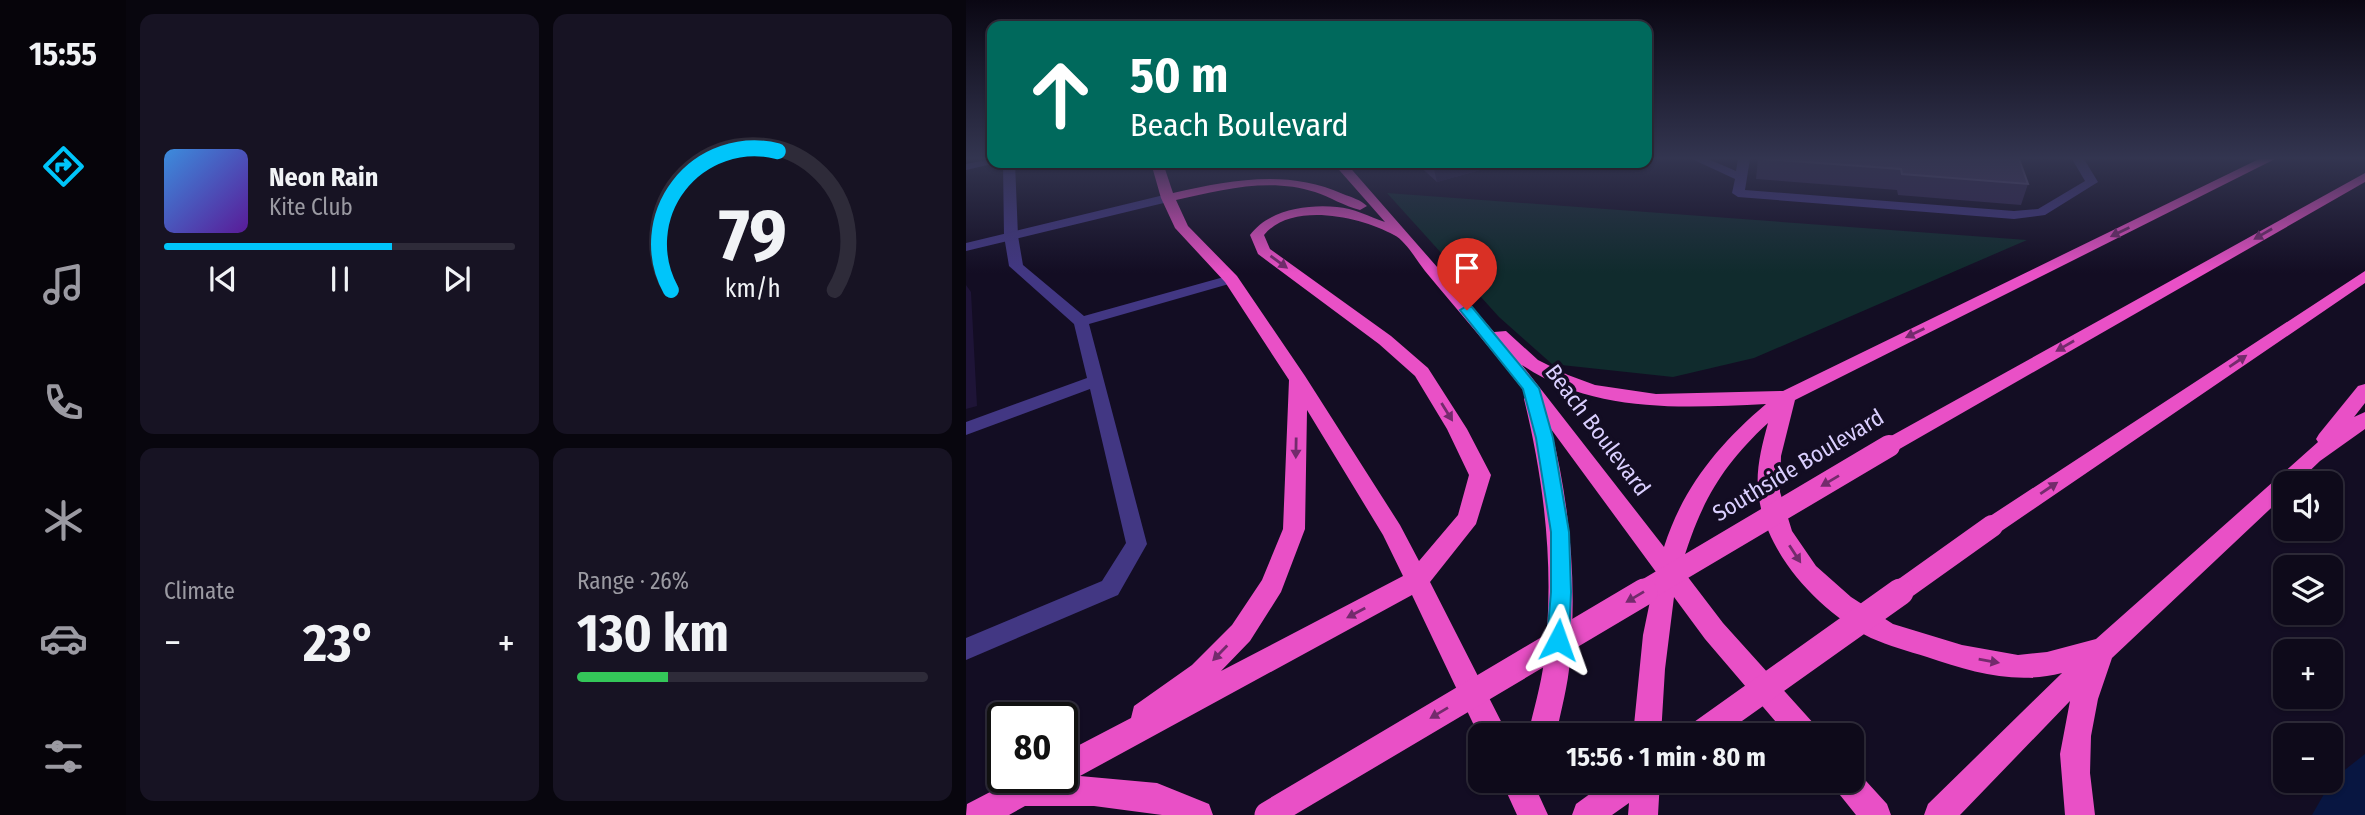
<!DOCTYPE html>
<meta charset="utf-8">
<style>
:root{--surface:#0e0a1a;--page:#171323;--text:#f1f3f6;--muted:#9b9aa2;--line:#2e2b39;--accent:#00c5fa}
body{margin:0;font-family:"Fira Sans Condensed",sans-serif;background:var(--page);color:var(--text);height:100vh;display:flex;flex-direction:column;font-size:26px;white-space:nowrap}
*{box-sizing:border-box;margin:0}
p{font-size:23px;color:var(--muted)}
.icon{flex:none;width:38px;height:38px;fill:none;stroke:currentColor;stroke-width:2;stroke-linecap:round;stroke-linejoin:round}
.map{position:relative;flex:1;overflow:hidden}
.details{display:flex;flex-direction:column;gap:14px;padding:14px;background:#08060e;width:840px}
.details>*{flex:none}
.guide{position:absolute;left:21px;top:21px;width:665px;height:147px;border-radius:14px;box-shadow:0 2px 5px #0004,0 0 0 2px var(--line);background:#00695c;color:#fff;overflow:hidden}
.controls{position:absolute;left:1307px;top:471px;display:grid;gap:14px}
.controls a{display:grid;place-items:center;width:70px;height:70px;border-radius:14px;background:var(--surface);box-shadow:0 2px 5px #0004,0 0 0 2px var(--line);font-size:35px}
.speed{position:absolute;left:21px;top:702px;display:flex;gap:14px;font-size:35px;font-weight:700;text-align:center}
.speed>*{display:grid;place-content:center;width:91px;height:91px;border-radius:50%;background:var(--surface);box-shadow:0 2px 5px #0004,0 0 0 2px var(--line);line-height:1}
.speed .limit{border:4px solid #111;border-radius:10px;background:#fff;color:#111}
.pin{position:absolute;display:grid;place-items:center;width:60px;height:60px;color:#fff;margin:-72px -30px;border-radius:50% 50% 50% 0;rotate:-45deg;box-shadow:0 0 7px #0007}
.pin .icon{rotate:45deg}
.me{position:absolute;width:77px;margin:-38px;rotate:4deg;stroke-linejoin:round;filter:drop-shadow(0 0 5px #0008)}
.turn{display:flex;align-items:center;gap:24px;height:147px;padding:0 28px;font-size:32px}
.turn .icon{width:91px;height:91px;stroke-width:2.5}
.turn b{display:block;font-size:49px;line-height:60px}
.big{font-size:52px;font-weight:700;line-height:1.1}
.details .widget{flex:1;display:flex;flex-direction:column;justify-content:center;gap:10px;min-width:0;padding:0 24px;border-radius:14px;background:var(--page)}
.details .dial{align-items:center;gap:0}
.dial svg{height:182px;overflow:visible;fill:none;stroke:var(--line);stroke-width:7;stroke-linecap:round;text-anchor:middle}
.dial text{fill:var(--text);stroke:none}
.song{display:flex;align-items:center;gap:21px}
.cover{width:84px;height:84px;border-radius:10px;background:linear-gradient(135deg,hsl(210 70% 55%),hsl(270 70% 35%))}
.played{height:7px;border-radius:4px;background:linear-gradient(90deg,var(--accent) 65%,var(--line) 65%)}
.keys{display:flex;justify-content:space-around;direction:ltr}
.heat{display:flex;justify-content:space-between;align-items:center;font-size:38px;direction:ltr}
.charge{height:10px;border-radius:5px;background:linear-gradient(90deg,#34c759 26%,var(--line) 0)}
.details .tiles{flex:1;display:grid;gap:14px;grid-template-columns:repeat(2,1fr)}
.trip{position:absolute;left:502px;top:723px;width:396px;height:70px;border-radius:14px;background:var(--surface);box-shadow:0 2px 5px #0004,0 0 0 2px var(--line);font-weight:700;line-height:70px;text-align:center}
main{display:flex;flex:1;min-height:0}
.menu{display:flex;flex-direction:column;width:126px;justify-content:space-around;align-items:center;background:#06040a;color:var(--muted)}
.menu .icon{width:49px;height:49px}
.menu .on{color:var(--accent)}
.menu b{font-size:32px;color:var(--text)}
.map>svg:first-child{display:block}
.green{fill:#102b2d}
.water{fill:#081641}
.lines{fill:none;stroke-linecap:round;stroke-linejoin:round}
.service{fill:#423783;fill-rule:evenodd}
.minor{fill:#423783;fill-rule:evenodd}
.trunk{fill:#e950c6;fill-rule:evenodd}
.trunk-bridge-far1{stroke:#e950c6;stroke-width:22}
.trunk-bridge{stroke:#e950c6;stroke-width:27}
.wall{fill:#332651}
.shaded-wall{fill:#1e1437}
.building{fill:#453864;stroke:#5c507c;stroke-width:2}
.oneway{fill:#732b6c}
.route{fill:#00c5fa;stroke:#0080a2;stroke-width:2}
.labels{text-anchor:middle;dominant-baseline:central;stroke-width:7;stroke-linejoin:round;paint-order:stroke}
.street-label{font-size:23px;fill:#dacfff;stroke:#130d23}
</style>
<main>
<nav class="menu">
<b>15:55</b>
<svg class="icon on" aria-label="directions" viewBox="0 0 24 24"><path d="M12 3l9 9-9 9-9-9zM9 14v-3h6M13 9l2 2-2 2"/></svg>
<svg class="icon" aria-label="music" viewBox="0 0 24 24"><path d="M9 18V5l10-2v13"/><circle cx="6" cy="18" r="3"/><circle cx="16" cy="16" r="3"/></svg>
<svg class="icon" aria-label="phone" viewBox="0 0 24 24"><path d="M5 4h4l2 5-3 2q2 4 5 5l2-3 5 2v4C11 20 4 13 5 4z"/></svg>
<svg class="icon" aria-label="climate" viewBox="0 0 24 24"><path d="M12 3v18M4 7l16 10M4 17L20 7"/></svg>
<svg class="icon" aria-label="car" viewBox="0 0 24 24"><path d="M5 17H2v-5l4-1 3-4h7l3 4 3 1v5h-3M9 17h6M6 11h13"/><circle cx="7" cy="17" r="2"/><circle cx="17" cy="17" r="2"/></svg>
<svg class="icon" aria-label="filters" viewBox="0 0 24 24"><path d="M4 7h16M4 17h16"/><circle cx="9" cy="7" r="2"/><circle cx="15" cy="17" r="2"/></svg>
</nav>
<section class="details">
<div class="tiles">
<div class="widget">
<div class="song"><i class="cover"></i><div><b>Neon Rain</b><p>Kite Club</p></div></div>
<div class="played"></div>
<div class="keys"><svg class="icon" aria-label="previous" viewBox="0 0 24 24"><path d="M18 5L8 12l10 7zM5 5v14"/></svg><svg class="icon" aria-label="pause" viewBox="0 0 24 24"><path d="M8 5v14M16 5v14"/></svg><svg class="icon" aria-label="next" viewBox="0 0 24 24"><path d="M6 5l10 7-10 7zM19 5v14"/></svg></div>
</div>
<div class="widget dial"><svg viewBox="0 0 100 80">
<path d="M14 69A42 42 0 1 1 86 69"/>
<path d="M14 69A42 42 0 0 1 61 8" stroke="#00c5fa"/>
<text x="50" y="56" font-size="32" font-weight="700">79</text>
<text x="50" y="72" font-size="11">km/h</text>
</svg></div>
<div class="widget"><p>Climate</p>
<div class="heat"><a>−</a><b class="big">23°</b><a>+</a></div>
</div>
<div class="widget"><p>Range · 26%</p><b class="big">130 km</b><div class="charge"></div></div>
</div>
</section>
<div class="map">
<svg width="1399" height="815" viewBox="0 0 1399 815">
<rect width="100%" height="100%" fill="#130d23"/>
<path class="green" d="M 421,193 L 1061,240 L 788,358 L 707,377 L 586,364 L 533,317 Z"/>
<path class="water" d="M 1399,754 L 1399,815 L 1346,815 L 1366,780 Z"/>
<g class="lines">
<path class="service" d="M 26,159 L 26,163 L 30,163 L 0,170 L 0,164 Z
M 726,159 L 742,159 L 770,171 L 772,159 L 784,159 L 779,190 L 1048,211 L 1072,209 L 1119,181 L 1106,159 L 1118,159 L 1132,182 L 1079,215 L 1048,219 L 772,197 L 766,193 L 769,179 Z
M 37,163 L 49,163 L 52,236 L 57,265 L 118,316 L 265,275 L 272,279 L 270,282 L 123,324 L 181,544 L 152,595 L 0,660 L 0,638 L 136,581 L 160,543 L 124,389 L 0,435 L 0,422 L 121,378 L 108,324 L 43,266 L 38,236 Z"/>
<path class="minor" d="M 202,194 L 208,198 L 206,201 L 0,251 L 0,243 Z"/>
<path class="trunk" d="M 1293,159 L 1309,159 L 829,400 L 815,456 L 814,492 L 826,531 L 850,566 L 885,597 L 927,624 L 996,645 L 1052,655 L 1081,652 L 1130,639 L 1352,442 L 1350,439 L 1353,434 L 1392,386 L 1399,384 L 1399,403 L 1388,417 L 1399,412 L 1399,429 L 1354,461 L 1331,483 L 1320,483 L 1320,494 L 1146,658 L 1132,699 L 1125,736 L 1124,773 L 1129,815 L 1099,815 L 1094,754 L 1104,701 L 994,815 L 958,815 L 962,804 L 1096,673 C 1049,685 1005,672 961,657 C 942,651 923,646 905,638 C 852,610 798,553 792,491 C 790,468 796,445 802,423 C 754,467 733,506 715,568 L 757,623 L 849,725 L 853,735 L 821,735 L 739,639 L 708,597 L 699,669 L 695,735 L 667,735 L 677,635 L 690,572 L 585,429 C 604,505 611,583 604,660 C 602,686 595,710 590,735 L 562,735 C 567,711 575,686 578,661 C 589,573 579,485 558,399 L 561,395 C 529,353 493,312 459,271 C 451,261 440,241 428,235 C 395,217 326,201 298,235 L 304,249 L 425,336 L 462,368 L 501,429 L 525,475 L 510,524 L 464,582 L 542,735 L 514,735 L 514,738 L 446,595 L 114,776 L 191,783 L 243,804 L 247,815 L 196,815 L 128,806 L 59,806 L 43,815 L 0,815 L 1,804 L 53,777 L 96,777 L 96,754 L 165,718 L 168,706 L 226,665 L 266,625 L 296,580 L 317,529 L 323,380 L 259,282 L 209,228 L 195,198 L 185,163 L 197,163 L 207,193 C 265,180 321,169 377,194 C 385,197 395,200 401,206 L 394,210 C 378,206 364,197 349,192 C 304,177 254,190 210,200 L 222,226 L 271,276 L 339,376 L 434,525 L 453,561 L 492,515 L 503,475 L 481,429 L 449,376 L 413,344 L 292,254 L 284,235 C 302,210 341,204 371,207 C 387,208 404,217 419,222 L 367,163 L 380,163 L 528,332 L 540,331 L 572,360 L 602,375 L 629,385 L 690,394 L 817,391 ZM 556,365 C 628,414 717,408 800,404 C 753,444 717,487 698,547 ZM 341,410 L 417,535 L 437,576 L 255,671 L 284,641 L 315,592 L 339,529 Z
M 1399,173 L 1399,182 L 930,451 L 916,451 L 913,446 L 916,441 Z
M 1399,271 L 1399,283 L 1034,532 L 1026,535 L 1018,532 L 1015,526 L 1018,520 Z
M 886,768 L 890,770 L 921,804 L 925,815 L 890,815 L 870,790 L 865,780 L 886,780 Z
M 535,780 L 566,780 L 582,815 L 551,815 Z
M 643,780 L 694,780 L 692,815 L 662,815 L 663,803 L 646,815 L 606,815 L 610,804 Z"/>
<path class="trunk-bridge-far1" d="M 675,593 L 923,446
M 932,593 L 1026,526"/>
<path class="trunk-bridge" d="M 733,735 L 934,592
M 302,815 L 678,592"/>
</g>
<path class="wall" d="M 792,159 L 1053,159 L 1062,184 L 1055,205 L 932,195 L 931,190 L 790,179 Z
M 450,163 L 539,163 L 471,182 Z"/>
<path class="shaded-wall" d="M 476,163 L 539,163 L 471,182 L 467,165 Z
M 0,285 L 5,292 L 11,406 L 0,409 Z"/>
<path class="building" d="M 797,159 L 1053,159 L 1062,184 L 936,174 L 935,169 Z"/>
<defs><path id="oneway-solid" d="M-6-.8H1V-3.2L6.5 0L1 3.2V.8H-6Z" transform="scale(1.75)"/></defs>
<g class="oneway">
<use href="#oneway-solid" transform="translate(1154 232) rotate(154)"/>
<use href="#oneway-solid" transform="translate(1297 234) rotate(150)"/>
<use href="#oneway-solid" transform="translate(313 262) rotate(36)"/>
<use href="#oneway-solid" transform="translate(949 333) rotate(154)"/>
<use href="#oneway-solid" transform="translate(1099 346) rotate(150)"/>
<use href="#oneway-solid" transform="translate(1272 361) rotate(-34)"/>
<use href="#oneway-solid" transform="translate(481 412) rotate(58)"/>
<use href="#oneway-solid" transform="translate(330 448) rotate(91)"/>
<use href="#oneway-solid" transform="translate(864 481) rotate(149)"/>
<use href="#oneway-solid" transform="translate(1083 488) rotate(-34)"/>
<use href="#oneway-solid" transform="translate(829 554) rotate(57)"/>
<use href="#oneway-solid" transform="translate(669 597) rotate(149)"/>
<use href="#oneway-solid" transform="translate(390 613) rotate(152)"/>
<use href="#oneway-solid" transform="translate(254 653) rotate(134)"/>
<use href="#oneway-solid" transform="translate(1023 661) rotate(10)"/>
<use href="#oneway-solid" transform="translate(473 713) rotate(149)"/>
</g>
<linearGradient id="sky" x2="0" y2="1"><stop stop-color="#0a0713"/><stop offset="0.58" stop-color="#333550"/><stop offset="1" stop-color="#333550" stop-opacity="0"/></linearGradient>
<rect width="1399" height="273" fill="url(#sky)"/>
<path class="route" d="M 501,306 L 506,307 L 573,388 L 587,438 L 603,532 L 605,592 L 603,640 L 600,646 L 592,649 L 585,646 L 581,640 L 585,592 L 585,532 L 570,438 L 557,389 L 494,310 Z"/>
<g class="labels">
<g class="street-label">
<text transform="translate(632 430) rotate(53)">Beach Boulevard</text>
<text transform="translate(832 465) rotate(-31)">Southside Boulevard</text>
</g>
</g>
</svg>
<div class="controls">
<a><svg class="icon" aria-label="sound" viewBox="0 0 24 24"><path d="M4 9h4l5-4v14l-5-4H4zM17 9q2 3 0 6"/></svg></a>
<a><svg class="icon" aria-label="layers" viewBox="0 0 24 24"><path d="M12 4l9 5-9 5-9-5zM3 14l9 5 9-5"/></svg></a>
<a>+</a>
<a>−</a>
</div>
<div class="speed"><div class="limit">80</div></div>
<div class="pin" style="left:501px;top:310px;background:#d93025"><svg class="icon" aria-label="arrive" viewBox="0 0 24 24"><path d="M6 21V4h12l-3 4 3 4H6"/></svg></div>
<svg class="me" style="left:592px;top:640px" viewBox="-20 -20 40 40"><path d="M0-17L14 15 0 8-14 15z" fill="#00c5fa" stroke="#fff" stroke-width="4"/></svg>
<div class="trip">15:56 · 1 min · 80 m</div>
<div class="guide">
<div class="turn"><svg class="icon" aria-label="ahead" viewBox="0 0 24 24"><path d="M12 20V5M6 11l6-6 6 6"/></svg><div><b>50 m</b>Beach Boulevard</div></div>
</div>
</div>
</main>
